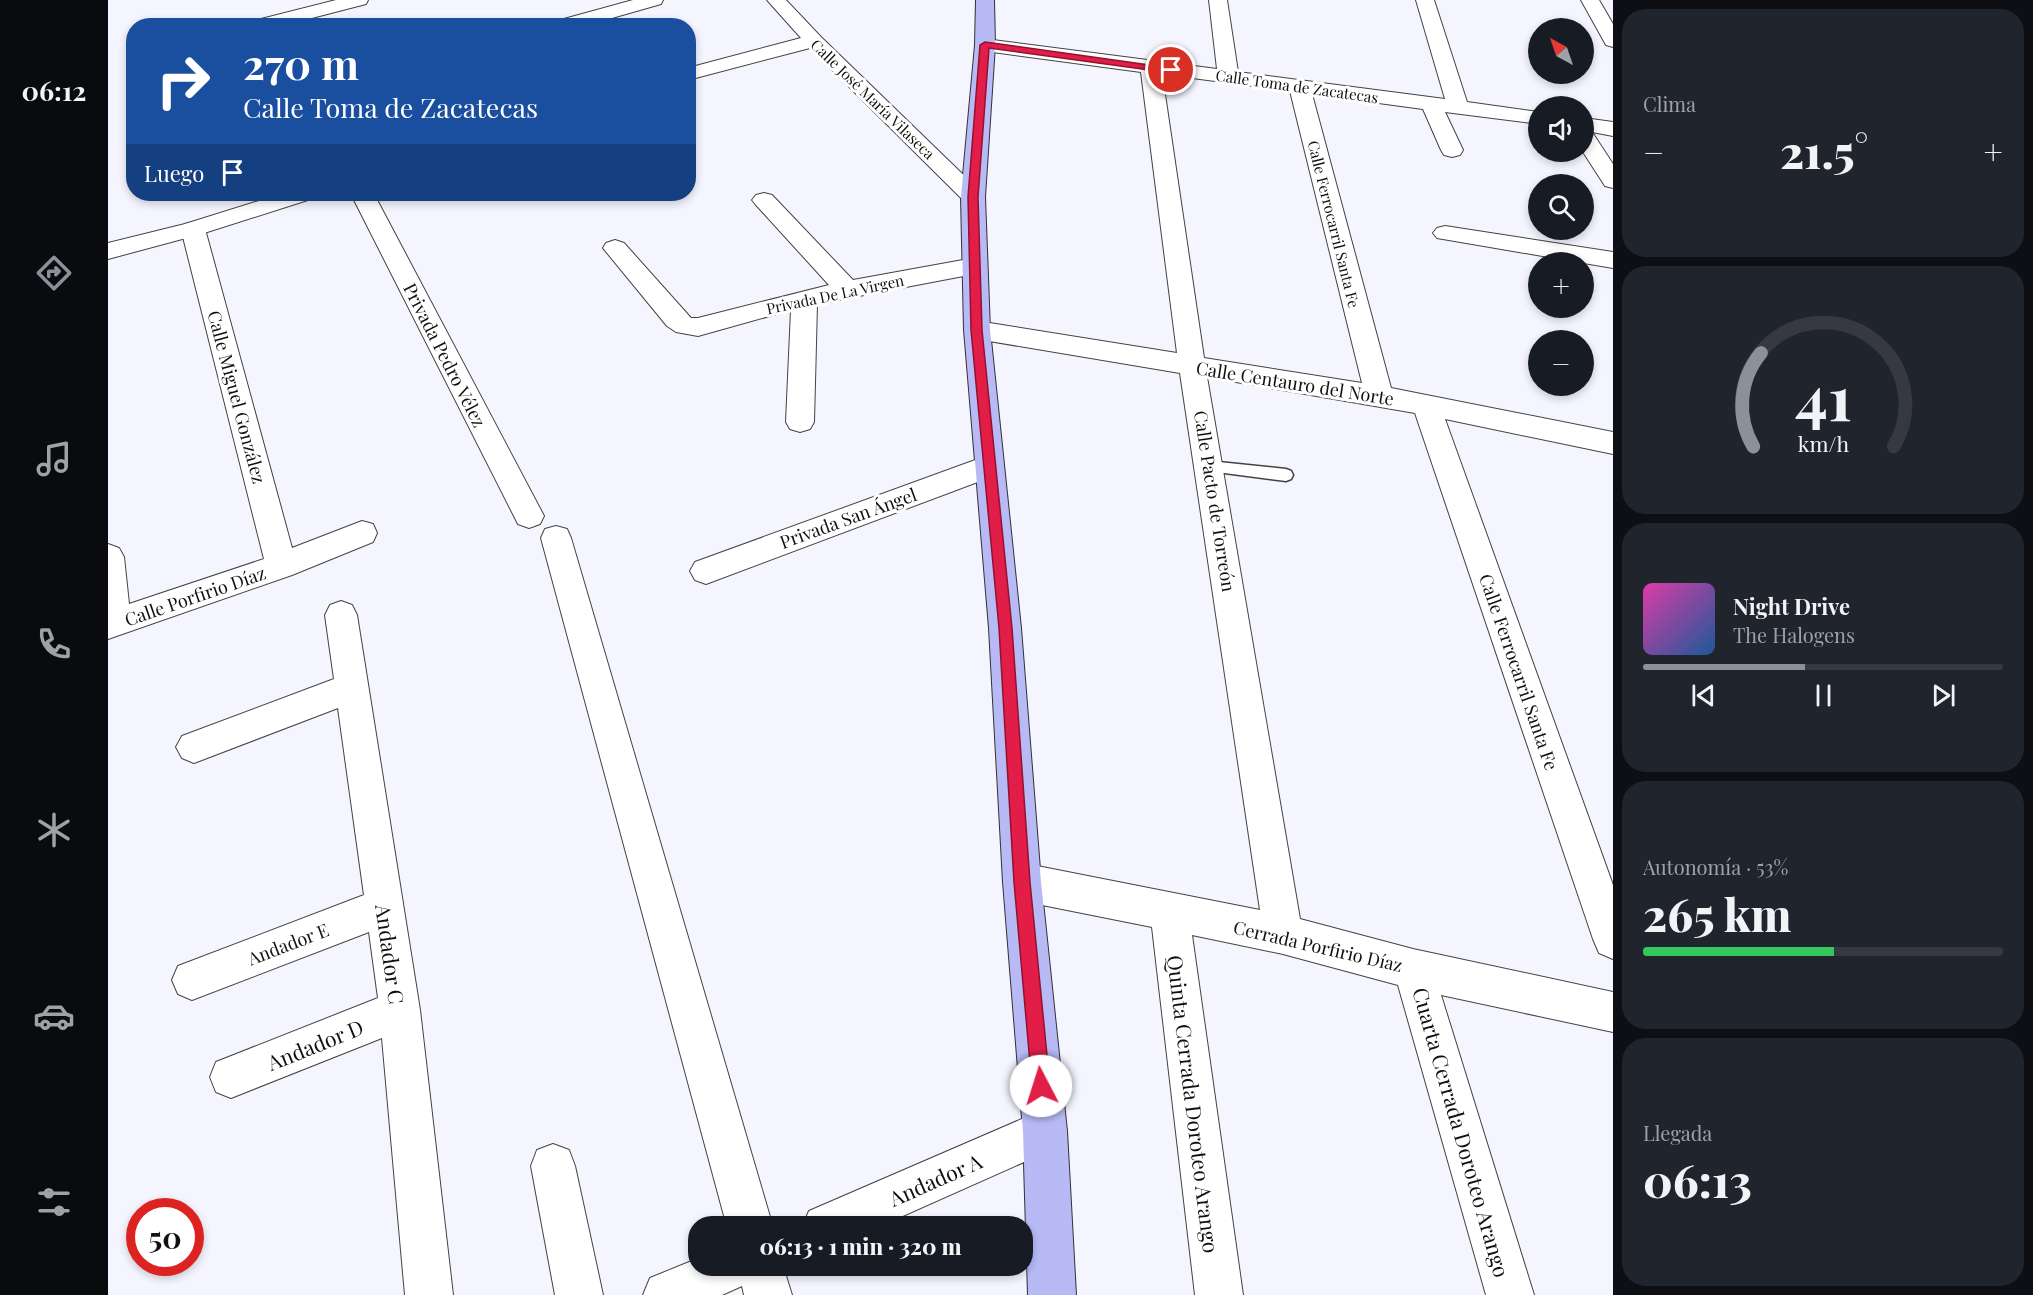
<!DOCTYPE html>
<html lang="es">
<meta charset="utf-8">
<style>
:root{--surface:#171b24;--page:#20242c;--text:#f1f3f6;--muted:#9ea1a6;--line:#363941;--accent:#8c9099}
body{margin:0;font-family:"Playfair Display",serif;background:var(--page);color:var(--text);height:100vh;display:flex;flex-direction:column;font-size:22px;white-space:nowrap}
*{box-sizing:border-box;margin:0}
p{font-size:20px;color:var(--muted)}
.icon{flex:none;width:33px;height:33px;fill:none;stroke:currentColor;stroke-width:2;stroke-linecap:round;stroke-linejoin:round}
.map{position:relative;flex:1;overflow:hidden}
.drawer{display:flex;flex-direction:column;gap:9px;padding:9px;background:#0d0f14;width:420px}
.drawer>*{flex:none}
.hud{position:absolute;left:18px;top:18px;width:570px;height:183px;border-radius:24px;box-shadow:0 3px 9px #0003;background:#1a4fa0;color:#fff;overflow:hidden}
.needle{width:39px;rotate:320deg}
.controls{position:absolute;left:1420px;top:18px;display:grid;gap:12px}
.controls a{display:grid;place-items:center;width:66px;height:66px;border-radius:50%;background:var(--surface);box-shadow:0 3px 9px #0003;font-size:30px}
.speed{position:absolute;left:18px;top:1198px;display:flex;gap:12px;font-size:30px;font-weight:700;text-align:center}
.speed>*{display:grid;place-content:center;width:78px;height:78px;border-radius:50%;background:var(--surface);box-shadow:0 3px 9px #0003;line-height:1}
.speed .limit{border:9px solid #d22;background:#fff;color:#111}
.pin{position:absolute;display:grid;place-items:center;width:51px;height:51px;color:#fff;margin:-26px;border:3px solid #fff;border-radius:50%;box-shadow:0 2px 6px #0007}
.me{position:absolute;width:66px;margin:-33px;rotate:355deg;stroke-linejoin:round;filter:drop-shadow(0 0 4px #0008)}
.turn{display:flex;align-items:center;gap:21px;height:126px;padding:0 18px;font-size:27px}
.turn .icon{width:78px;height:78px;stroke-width:2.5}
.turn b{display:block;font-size:42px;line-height:51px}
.then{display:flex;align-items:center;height:57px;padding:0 18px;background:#0003;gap:12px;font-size:22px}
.big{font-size:45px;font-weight:800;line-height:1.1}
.drawer .card{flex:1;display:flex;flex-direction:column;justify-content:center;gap:9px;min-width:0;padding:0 21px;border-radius:24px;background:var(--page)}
.drawer .dial{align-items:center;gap:0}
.dial svg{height:156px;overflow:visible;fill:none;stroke:var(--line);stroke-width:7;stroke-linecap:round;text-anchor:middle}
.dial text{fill:var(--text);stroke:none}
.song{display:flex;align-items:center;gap:18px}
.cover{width:72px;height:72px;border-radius:9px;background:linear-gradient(135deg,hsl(320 70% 55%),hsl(210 70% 35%))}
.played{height:6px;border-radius:3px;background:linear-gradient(90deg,var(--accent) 45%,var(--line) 45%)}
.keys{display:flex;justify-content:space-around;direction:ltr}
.heat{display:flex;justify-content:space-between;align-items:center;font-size:33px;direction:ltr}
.charge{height:9px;border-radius:4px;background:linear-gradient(90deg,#34c759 53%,var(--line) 0)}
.trip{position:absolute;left:580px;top:1216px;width:345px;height:60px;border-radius:24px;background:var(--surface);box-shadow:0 3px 9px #0003;font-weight:800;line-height:60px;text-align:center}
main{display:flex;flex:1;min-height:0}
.tabs{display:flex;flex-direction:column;width:108px;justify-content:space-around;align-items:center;background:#090b0e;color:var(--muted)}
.tabs .icon{width:42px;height:42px}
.tabs .on{color:var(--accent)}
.tabs b{font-size:27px;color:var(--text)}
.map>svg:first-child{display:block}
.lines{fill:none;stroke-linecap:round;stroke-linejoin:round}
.service-casing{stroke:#434343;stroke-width:3}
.minor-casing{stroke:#434343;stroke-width:2}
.tertiary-casing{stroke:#434343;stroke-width:2}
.secondary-casing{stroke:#323232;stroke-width:2}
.service{fill:#fff;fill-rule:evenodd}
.minor{fill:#fff;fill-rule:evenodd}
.tertiary{fill:#fff;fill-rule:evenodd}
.secondary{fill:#b7baf5;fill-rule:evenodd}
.route{fill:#e11d48;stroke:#92132f;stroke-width:1.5}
.labels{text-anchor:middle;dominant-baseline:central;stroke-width:6;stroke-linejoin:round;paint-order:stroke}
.far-street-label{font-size:15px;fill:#101010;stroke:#fff}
.street-label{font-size:18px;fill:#101010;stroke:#fff}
.near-street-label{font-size:21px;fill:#101010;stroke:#fff}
</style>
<main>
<nav class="tabs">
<b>06:12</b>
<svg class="icon on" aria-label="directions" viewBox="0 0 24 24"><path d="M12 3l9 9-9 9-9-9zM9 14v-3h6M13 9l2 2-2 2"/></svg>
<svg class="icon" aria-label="music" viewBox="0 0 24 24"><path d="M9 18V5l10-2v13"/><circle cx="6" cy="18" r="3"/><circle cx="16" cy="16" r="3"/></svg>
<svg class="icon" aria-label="phone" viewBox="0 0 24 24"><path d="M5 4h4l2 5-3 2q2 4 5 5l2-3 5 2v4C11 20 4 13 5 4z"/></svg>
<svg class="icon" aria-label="climate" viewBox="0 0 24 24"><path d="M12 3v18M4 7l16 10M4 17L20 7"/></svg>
<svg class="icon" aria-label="car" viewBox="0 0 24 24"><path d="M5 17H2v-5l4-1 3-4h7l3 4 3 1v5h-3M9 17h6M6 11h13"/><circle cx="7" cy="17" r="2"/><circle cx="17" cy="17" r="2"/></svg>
<svg class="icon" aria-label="filters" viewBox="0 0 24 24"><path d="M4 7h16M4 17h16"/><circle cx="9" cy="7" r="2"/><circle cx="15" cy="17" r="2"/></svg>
</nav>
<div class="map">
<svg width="1505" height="1295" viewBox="0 0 1505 1295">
<rect width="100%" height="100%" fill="#f4f5fe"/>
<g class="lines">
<defs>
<path id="service" d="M 1101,461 L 1178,469 L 1183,471 L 1185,475 L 1183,479 L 1178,481 L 1101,471 L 1096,470 L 1094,466 L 1096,462 Z"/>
<path id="minor" d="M 228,0 L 260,0 L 258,4 L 173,26 L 139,26 L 141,22 Z
M 525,0 L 555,0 L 553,4 L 476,26 L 443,26 L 445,22 Z
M 1101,0 L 1119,0 L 1130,72 L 1337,99 L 1308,0 L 1326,0 L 1359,102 L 1431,112 L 1431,124 L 1337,112 L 1355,150 L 1352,155 L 1344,157 L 1336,155 L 1333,150 L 1315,109 L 1204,94 L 1283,388 L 1505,432 L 1505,454 L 1337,419 L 1505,885 L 1505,959 L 1491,953 L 1485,939 L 1307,413 L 1099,377 L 1192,919 L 1305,949 L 1505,992 L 1505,1032 L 1333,995 L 1426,1295 L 1378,1295 L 1290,985 L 1175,954 L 1084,935 L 1135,1295 L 1087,1295 L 1044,927 L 914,901 L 901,895 L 895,882 L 901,869 L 914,863 L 1152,910 L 1072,373 L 869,339 L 860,336 L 856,330 L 860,324 L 869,321 L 1069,353 L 1033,72 L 877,51 L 870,49 L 867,45 L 870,41 L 877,39 L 1109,69 ZM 1054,74 L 1182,91 L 1254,383 L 1096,358 Z
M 1473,0 L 1491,0 L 1505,24 L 1505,47 L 1498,45 Z
M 1476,118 L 1505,122 L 1505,136 L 1484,132 L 1505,164 L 1505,188 L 1497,186 L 1475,152 Z
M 656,193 L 664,195 L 745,280 L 866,258 L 875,260 L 878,266 L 875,272 L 866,274 L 709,304 L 706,422 L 702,429 L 692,432 L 682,429 L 678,422 L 683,310 L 590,336 L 568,332 L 559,326 L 495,248 L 498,243 L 507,240 L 516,243 L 583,318 L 590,318 L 721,285 L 648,205 L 644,200 L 648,195 Z
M 243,194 L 266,194 L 436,516 L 432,524 L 421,528 L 410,524 Z
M 85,222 L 93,224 L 97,229 L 184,548 L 254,521 L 265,524 L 269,533 L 265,542 L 184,575 L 0,639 L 0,544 L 11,548 L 16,557 L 21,604 L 156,559 L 73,229 L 77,224 Z
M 1337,226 L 1505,252 L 1505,268 L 1329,238 L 1325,233 L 1329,228 Z
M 881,455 L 891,458 L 896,466 L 891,474 L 598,584 L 587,580 L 582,571 L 587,562 Z
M 448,526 L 459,529 L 463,538 L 665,1227 L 619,1227 L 433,538 L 437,529 Z
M 233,601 L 244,605 L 249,615 L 312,1010 L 345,1295 L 297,1295 L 274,1038 L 123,1098 L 108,1092 L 102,1077 L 108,1062 L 270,998 L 261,932 L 84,1000 L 70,994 L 64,980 L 70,966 L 256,895 L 230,708 L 86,763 L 74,758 L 68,747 L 74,736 L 226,679 L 217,615 L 222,605 Z
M 937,1109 L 952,1116 L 959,1131 L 952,1146 L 770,1227 L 694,1227 L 701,1211 Z
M 445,1144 L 461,1150 L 467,1166 L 495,1295 L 447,1295 L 423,1166 L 429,1150 Z
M 591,1258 L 591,1266 L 675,1266 L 684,1295 L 636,1295 L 634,1286 L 614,1295 L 535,1295 L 542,1278 Z"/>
<path id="tertiary" d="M 659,0 L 678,0 L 713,37 L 873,192 L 877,197 L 873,202 L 865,204 L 857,202 L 702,48 L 580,80 L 580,68 L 693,38 Z
M 173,194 L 207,194 L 203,199 L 93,234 L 0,259 L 0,243 L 77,224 Z"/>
<path id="secondary" d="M 868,0 L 886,0 L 887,45 L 877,197 L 882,330 L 913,628 L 933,882 L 959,1131 L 968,1295 L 920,1295 L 915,1131 L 895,882 L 881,628 L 856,330 L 853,197 L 867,45 Z"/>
</defs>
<use href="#service" class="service-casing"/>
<use href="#minor" class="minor-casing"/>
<use href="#tertiary" class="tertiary-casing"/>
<use href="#secondary" class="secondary-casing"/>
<use href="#service" class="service"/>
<use href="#minor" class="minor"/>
<use href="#tertiary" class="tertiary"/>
<use href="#secondary" class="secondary"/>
</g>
<path class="route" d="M 877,42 L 1063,68 L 1067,70 L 1063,73 L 881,48 L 870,197 L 874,330 L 904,628 L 922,882 L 942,1086 L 939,1092 L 933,1094 L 927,1092 L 924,1086 L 906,882 L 891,628 L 863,330 L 860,197 L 872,45 Z"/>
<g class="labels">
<g class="far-street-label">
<text transform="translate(1189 86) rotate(8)">Calle Toma de Zacatecas</text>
<text transform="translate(765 99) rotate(44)">Calle José María Vilaseca</text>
<text transform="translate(1226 224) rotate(76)">Calle Ferrocarril Santa Fe</text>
<text transform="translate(727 294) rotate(-12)">Privada De La Virgen</text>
</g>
<g class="street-label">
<text transform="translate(337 355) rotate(63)">Privada Pedro Vélez</text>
<text transform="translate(1187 383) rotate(9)">Calle Centauro del Norte</text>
<text transform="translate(129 397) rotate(75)">Calle Miguel González</text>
<text transform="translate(1107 501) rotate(81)">Calle Pacto de Torreón</text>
<text transform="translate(740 518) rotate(-20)">Privada San Ángel</text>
<text transform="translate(87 596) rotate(-19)">Calle Porfirio Díaz</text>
<text transform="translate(1411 672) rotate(71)">Calle Ferrocarril Santa Fe</text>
<text transform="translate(180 944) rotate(-21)">Andador E</text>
<text transform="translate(1210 946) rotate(13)">Cerrada Porfirio Díaz</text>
</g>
<g class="near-street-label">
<text transform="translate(283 954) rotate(82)">Andador C</text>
<text transform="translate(207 1044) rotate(-22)">Andador D</text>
<text transform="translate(1086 1104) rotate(83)">Quinta Cerrada Doroteo Arango</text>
<text transform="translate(1354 1132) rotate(74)">Cuarta Cerrada Doroteo Arango</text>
<text transform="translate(827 1179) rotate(-24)">Andador A</text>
</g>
</g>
</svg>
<div class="controls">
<a><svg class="needle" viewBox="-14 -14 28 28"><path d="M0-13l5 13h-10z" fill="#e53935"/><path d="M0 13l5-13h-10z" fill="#9ea1a6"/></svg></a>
<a><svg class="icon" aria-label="sound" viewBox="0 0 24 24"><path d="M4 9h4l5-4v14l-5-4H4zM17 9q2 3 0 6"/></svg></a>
<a><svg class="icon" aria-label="search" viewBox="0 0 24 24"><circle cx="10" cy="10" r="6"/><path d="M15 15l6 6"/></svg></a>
<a>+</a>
<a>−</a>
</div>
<div class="speed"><div class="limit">50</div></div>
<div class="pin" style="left:1063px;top:70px;background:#d93025"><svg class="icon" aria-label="arrive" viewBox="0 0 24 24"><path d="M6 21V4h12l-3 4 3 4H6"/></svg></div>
<svg class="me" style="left:933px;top:1086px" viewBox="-20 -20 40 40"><circle r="19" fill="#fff"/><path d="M0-13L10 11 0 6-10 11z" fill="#e11d48"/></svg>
<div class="trip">06:13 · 1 min · 320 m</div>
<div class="hud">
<div class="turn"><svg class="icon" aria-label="right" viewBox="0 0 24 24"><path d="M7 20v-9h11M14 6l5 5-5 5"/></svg><div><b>270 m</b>Calle Toma de Zacatecas</div></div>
<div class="then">Luego<svg class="icon" aria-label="arrive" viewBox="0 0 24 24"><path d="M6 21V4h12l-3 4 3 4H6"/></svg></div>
</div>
</div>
<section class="drawer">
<div class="card"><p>Clima</p>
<div class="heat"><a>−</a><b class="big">21.5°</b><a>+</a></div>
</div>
<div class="card dial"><svg viewBox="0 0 100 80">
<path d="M14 69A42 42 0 1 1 86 69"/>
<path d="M14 69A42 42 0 0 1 18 21" stroke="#8c9099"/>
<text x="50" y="56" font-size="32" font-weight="700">41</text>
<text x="50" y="72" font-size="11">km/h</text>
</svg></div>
<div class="card">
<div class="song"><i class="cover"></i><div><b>Night Drive</b><p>The Halogens</p></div></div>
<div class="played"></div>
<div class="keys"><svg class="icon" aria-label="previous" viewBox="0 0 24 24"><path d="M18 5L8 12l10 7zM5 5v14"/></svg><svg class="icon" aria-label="pause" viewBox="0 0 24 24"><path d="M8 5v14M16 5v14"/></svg><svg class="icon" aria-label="next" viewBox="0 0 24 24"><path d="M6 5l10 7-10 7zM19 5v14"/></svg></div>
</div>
<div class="card"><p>Autonomía · 53%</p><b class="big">265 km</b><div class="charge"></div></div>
<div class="card"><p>Llegada</p><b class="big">06:13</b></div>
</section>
</main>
